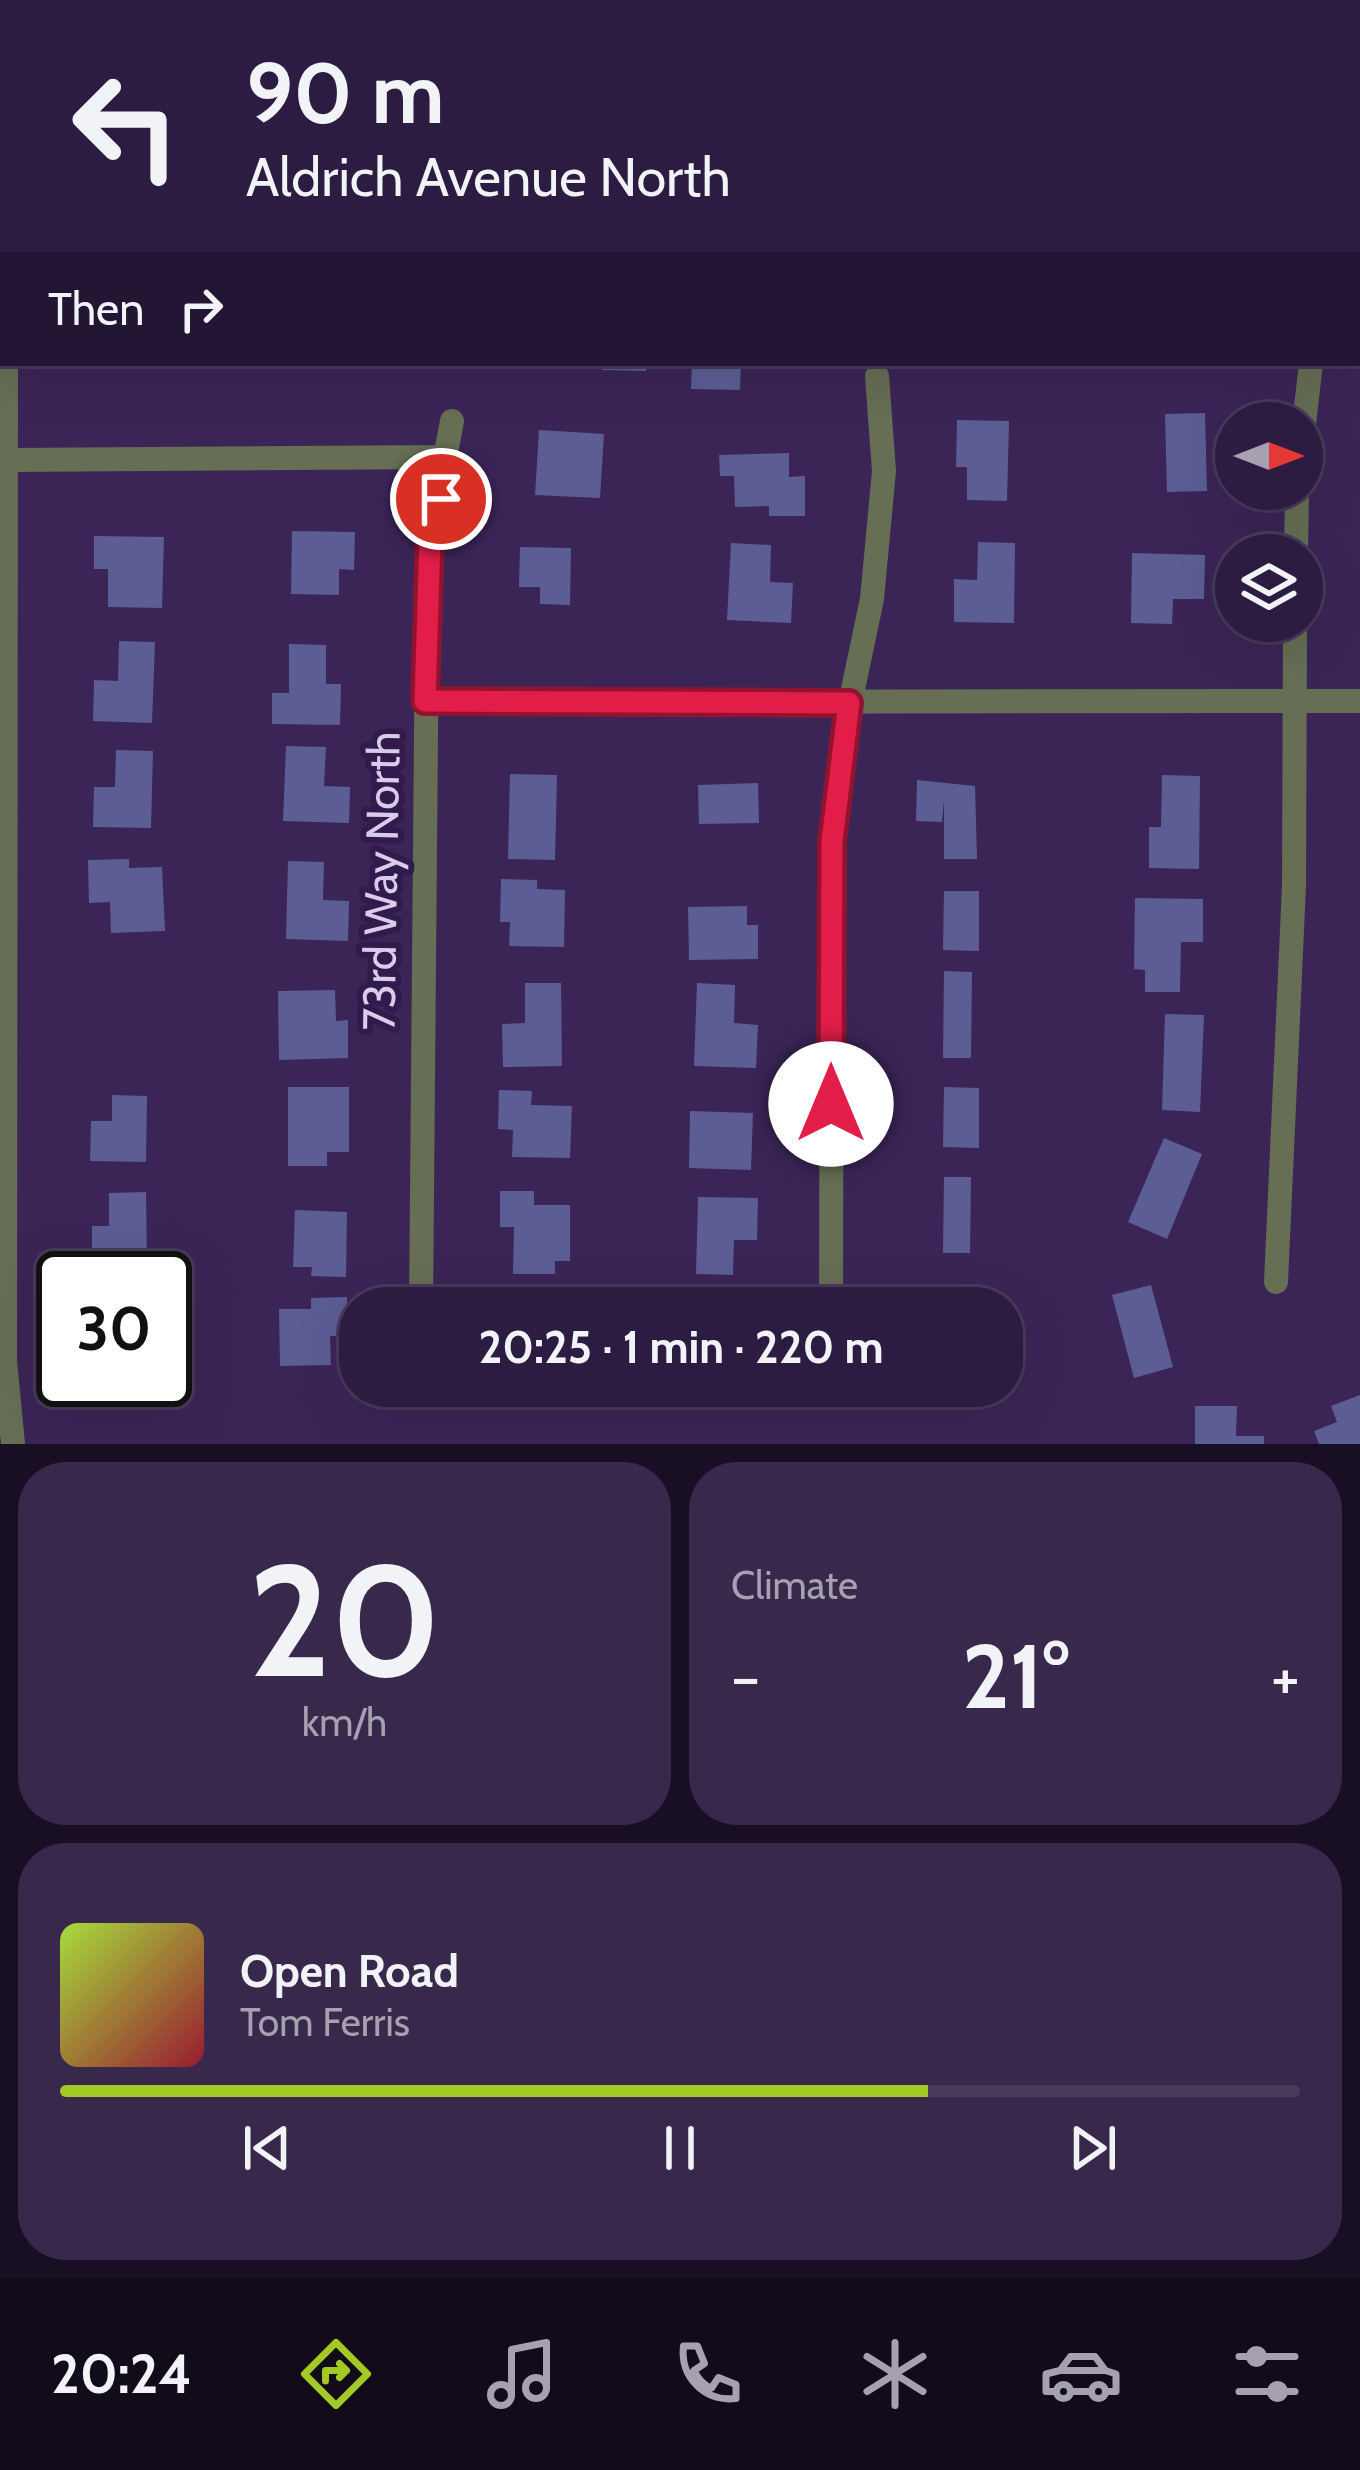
<!DOCTYPE html>
<meta charset="utf-8">
<style>
:root{--surface:#2c1c41;--page:#38294c;--text:#f1f3f6;--muted:#a6a1b1;--line:#483a5a;--accent:#a4c824}
body{margin:0;font-family:Cabin,sans-serif;background:var(--page);color:var(--text);height:100vh;display:flex;flex-direction:column;font-size:45px;white-space:nowrap}
*{box-sizing:border-box;margin:0}
p{font-size:39px;color:var(--muted)}
.icon{flex:none;width:66px;height:66px;fill:none;stroke:currentColor;stroke-width:2;stroke-linecap:round;stroke-linejoin:round}
.map{position:relative;height:1444px;overflow:hidden}
.panel{display:flex;flex-direction:column;gap:18px;padding:18px;background:#180f24;flex:1}
.panel>*{flex:none}
.hud{position:absolute;left:0px;top:0px;width:1362px;height:366px;box-shadow:0 12px 48px #0002,0 0 0 3px var(--line);background:#2c1c41;color:var(--text);overflow:hidden}
.needle{width:78px;rotate:90deg}
.controls{position:absolute;left:1215px;top:402px;display:grid;gap:24px}
.controls a{display:grid;place-items:center;width:108px;height:108px;border-radius:50%;background:var(--surface);box-shadow:0 12px 48px #0002,0 0 0 3px var(--line);font-size:60px}
.speed{position:absolute;left:36px;top:1251px;display:flex;gap:24px;font-size:60px;font-weight:700;text-align:center}
.speed>*{display:grid;place-content:center;width:156px;height:156px;border-radius:50%;background:var(--surface);box-shadow:0 12px 48px #0002,0 0 0 3px var(--line);line-height:1}
.speed .limit{border:6px solid #111;border-radius:18px;background:#fff;color:#111}
.pin{position:absolute;display:grid;place-items:center;width:102px;height:102px;color:#fff;margin:-51px;border:6px solid #fff;border-radius:50%;box-shadow:0 3px 12px #0007}
.me{position:absolute;width:132px;margin:-66px;rotate:0deg;stroke-linejoin:round;filter:drop-shadow(0 0 9px #0008)}
.turn{display:flex;align-items:center;gap:42px;height:252px;padding:0 48px;font-size:54px}
.turn .icon{width:156px;height:156px;stroke-width:2.5}
.turn b{display:block;font-size:84px;line-height:102px}
.then{display:flex;align-items:center;height:114px;padding:0 48px;background:#0003;gap:24px;font-size:45px}
.big{font-size:90px;font-weight:700;line-height:1.1}
.panel .tile{flex:1;display:flex;flex-direction:column;justify-content:center;gap:18px;min-width:0;padding:0 42px;border-radius:48px;background:var(--page)}
.panel .dial{align-items:center;gap:0}
.dial b{font-size:156px;line-height:1}
.song{display:flex;align-items:center;gap:36px}
.cover{width:144px;height:144px;border-radius:18px;background:linear-gradient(135deg,hsl(80 70% 55%),hsl(350 70% 35%))}
.played{height:12px;border-radius:6px;background:linear-gradient(90deg,var(--accent) 70%,var(--line) 70%)}
.keys{display:flex;justify-content:space-around;direction:ltr}
.heat{display:flex;justify-content:space-between;align-items:center;font-size:66px;direction:ltr}
.panel .tiles{flex:1;display:grid;gap:18px;grid-template-columns:1fr 1fr}
.tile:last-child{grid-column:span 2}
.trip{position:absolute;left:339px;top:1287px;width:684px;height:120px;border-radius:48px;background:var(--surface);box-shadow:0 12px 48px #0002,0 0 0 3px var(--line);font-weight:700;line-height:120px;text-align:center}
.menu{display:flex;height:192px;justify-content:space-around;align-items:center;background:#120b1a;color:var(--muted)}
.menu .icon{width:84px;height:84px}
.menu .selected{color:var(--accent)}
.menu b{font-size:54px;color:var(--text)}
.map>svg:first-child{display:block}
.building{fill:#5c5d95}
.lines{fill:none;stroke-linecap:round;stroke-linejoin:round}
.minor{stroke:#666e54;stroke-width:24}
.tertiary{stroke:#666e54;stroke-width:24}
.route-casing{stroke:#92132f;stroke-width:30}
.route{stroke:#e11d48;stroke-width:21}
.labels{text-anchor:middle;dominant-baseline:central;stroke-width:12;stroke-linejoin:round;paint-order:stroke}
.street-label{font-size:45px;fill:#d7cceb;stroke:#311b4c}
</style>
<div class="map">
<svg width="1360" height="1444" viewBox="0 0 1360 1444">
<rect width="100%" height="100%" fill="#3b2557"/>
<path class="building" d="M 602,363 L 646,363 L 646,371 L 602,370 Z
M 692,363 L 741,363 L 740,390 L 691,389 Z
M 1205,413 L 1207,491 L 1167,492 L 1165,414 Z
M 957,420 L 1009,421 L 1007,501 L 967,500 L 967,467 L 956,467 Z
M 539,430 L 604,434 L 600,498 L 535,495 Z
M 789,453 L 789,477 L 805,476 L 805,516 L 769,516 L 769,506 L 735,507 L 734,476 L 720,476 L 719,455 Z
M 292,531 L 355,532 L 354,570 L 339,569 L 339,595 L 291,594 Z
M 94,536 L 164,537 L 162,608 L 108,607 L 108,569 L 94,569 Z
M 978,542 L 1015,543 L 1014,623 L 954,622 L 954,579 L 977,580 Z
M 731,543 L 771,545 L 770,582 L 793,583 L 791,623 L 727,620 Z
M 520,547 L 571,548 L 570,605 L 540,604 L 540,587 L 519,587 Z
M 1132,553 L 1205,555 L 1204,599 L 1173,599 L 1172,624 L 1131,623 Z
M 119,641 L 155,642 L 152,723 L 93,721 L 94,680 L 118,681 Z
M 289,644 L 326,645 L 326,684 L 341,684 L 340,725 L 272,724 L 272,693 L 289,693 Z
M 286,746 L 326,747 L 324,786 L 350,787 L 349,823 L 283,821 Z
M 116,750 L 153,751 L 151,828 L 93,827 L 94,787 L 115,787 Z
M 510,774 L 557,775 L 555,860 L 508,859 Z
M 1162,775 L 1200,776 L 1199,869 L 1149,868 L 1149,827 L 1161,827 Z
M 917,780 L 975,786 L 977,859 L 944,859 L 944,800 L 942,822 L 916,821 Z
M 758,783 L 759,823 L 699,824 L 698,785 Z
M 129,859 L 129,868 L 162,867 L 165,931 L 111,933 L 110,902 L 89,903 L 88,860 Z
M 288,861 L 324,862 L 323,900 L 349,901 L 348,941 L 286,939 Z
M 501,879 L 537,880 L 537,889 L 565,890 L 564,947 L 509,946 L 510,922 L 500,922 Z
M 944,891 L 979,891 L 979,951 L 943,950 Z
M 1135,898 L 1203,899 L 1203,942 L 1181,942 L 1180,992 L 1145,992 L 1145,970 L 1134,969 Z
M 747,906 L 747,925 L 758,925 L 758,959 L 689,960 L 688,907 Z
M 944,971 L 972,972 L 971,1058 L 943,1058 Z
M 525,983 L 561,983 L 562,1066 L 503,1067 L 502,1024 L 525,1023 Z
M 697,983 L 735,985 L 734,1023 L 758,1025 L 756,1068 L 694,1066 Z
M 335,990 L 336,1021 L 348,1020 L 348,1058 L 279,1060 L 278,991 Z
M 1165,1014 L 1204,1015 L 1200,1112 L 1162,1110 Z
M 288,1087 L 349,1087 L 349,1152 L 327,1152 L 327,1166 L 288,1166 Z
M 944,1087 L 979,1088 L 979,1148 L 943,1147 Z
M 499,1090 L 532,1091 L 531,1105 L 572,1106 L 570,1158 L 512,1157 L 513,1130 L 498,1129 Z
M 112,1095 L 147,1096 L 146,1162 L 90,1161 L 91,1121 L 112,1121 Z
M 690,1111 L 753,1113 L 751,1170 L 689,1168 Z
M 1164,1138 L 1202,1154 L 1167,1239 L 1128,1222 Z
M 944,1177 L 971,1177 L 970,1253 L 943,1253 Z
M 500,1191 L 534,1191 L 534,1205 L 570,1205 L 570,1261 L 555,1261 L 555,1274 L 513,1274 L 514,1227 L 500,1227 Z
M 146,1192 L 147,1271 L 92,1272 L 92,1226 L 109,1226 L 109,1193 Z
M 698,1197 L 758,1198 L 757,1240 L 734,1240 L 733,1275 L 696,1274 Z
M 295,1210 L 347,1212 L 346,1277 L 311,1276 L 312,1267 L 293,1267 Z
M 1151,1285 L 1173,1367 L 1134,1378 L 1112,1295 Z
M 722,1292 L 758,1292 L 758,1308 L 687,1308 L 687,1301 L 721,1302 Z
M 524,1294 L 560,1295 L 560,1308 L 523,1308 Z
M 347,1297 L 348,1336 L 330,1336 L 331,1365 L 280,1366 L 279,1309 L 311,1309 L 311,1298 Z
M 1002,1319 L 1013,1319 L 1012,1354 L 1002,1354 Z
M 1360,1395 L 1360,1444 L 1319,1444 L 1314,1431 L 1337,1422 L 1331,1406 Z
M 1195,1406 L 1237,1406 L 1236,1436 L 1264,1436 L 1264,1444 L 1195,1444 Z"/>
<g class="lines">
<path class="minor" d="M 1314,0 L 1314,3
M 1302,442 L 1311,363
M 6,460 L 444,457
M 1296,555 L 1297,489
M 425,702 L 1360,701
M 1276,1282 L 1294,886 L 1295,621
M 421,1308 L 427,619 L 430,538 L 452,421
M 831,1308 L 832,840 L 841,746 L 872,599 L 884,471 L 877,376
M 421,1386 L 421,1396
M 831,1386 L 831,1393"/>
<path class="tertiary" d="M 7,3 L 7,0
M 6,363 L 5,1361 L 13,1444"/>
</g>
<g class="lines">
<defs>
<path id="route" d="M 441,499 L 430,538 L 425,701 L 849,703 L 832,841 L 831,1104"/>
</defs>
<use href="#route" class="route-casing"/>
<use href="#route" class="route"/>
</g>
<g class="labels">
<g class="street-label">
<text transform="translate(381 881) rotate(-89)">73rd Way North</text>
</g>
</g>
</svg>
<div class="controls">
<a><svg class="needle" viewBox="-14 -14 28 28"><path d="M0-13l5 13h-10z" fill="#e53935"/><path d="M0 13l5-13h-10z" fill="#a6a1b1"/></svg></a>
<a><svg class="icon" aria-label="layers" viewBox="0 0 24 24"><path d="M12 4l9 5-9 5-9-5zM3 14l9 5 9-5"/></svg></a>
</div>
<div class="speed"><div class="limit">30</div></div>
<div class="pin" style="left:441px;top:499px;background:#d93025"><svg class="icon" aria-label="arrive" viewBox="0 0 24 24"><path d="M6 21V4h12l-3 4 3 4H6"/></svg></div>
<svg class="me" style="left:831px;top:1104px" viewBox="-20 -20 40 40"><circle r="19" fill="#fff"/><path d="M0-13L10 11 0 6-10 11z" fill="#e11d48"/></svg>
<div class="trip">20:25 · 1 min · 220 m</div>
<div class="hud">
<div class="turn"><svg class="icon" aria-label="left" viewBox="0 0 24 24"><path d="M17 20v-9H6M10 6l-5 5 5 5"/></svg><div><b>90 m</b>Aldrich Avenue North</div></div>
<div class="then">Then<svg class="icon" aria-label="right" viewBox="0 0 24 24"><path d="M7 20v-9h11M14 6l5 5-5 5"/></svg></div>
</div>
</div>
<section class="panel">
<div class="tiles">
<div class="tile dial"><b>20</b><p>km/h</p></div>
<div class="tile"><p>Climate</p>
<div class="heat"><a>−</a><b class="big">21°</b><a>+</a></div>
</div>
<div class="tile">
<div class="song"><i class="cover"></i><div><b>Open Road</b><p>Tom Ferris</p></div></div>
<div class="played"></div>
<div class="keys"><svg class="icon" aria-label="previous" viewBox="0 0 24 24"><path d="M18 5L8 12l10 7zM5 5v14"/></svg><svg class="icon" aria-label="pause" viewBox="0 0 24 24"><path d="M8 5v14M16 5v14"/></svg><svg class="icon" aria-label="next" viewBox="0 0 24 24"><path d="M6 5l10 7-10 7zM19 5v14"/></svg></div>
</div>
</div>
</section>
<nav class="menu">
<b>20:24</b>
<svg class="icon selected" aria-label="directions" viewBox="0 0 24 24"><path d="M12 3l9 9-9 9-9-9zM9 14v-3h6M13 9l2 2-2 2"/></svg>
<svg class="icon" aria-label="music" viewBox="0 0 24 24"><path d="M9 18V5l10-2v13"/><circle cx="6" cy="18" r="3"/><circle cx="16" cy="16" r="3"/></svg>
<svg class="icon" aria-label="phone" viewBox="0 0 24 24"><path d="M5 4h4l2 5-3 2q2 4 5 5l2-3 5 2v4C11 20 4 13 5 4z"/></svg>
<svg class="icon" aria-label="climate" viewBox="0 0 24 24"><path d="M12 3v18M4 7l16 10M4 17L20 7"/></svg>
<svg class="icon" aria-label="car" viewBox="0 0 24 24"><path d="M5 17H2v-5l4-1 3-4h7l3 4 3 1v5h-3M9 17h6M6 11h13"/><circle cx="7" cy="17" r="2"/><circle cx="17" cy="17" r="2"/></svg>
<svg class="icon" aria-label="filters" viewBox="0 0 24 24"><path d="M4 7h16M4 17h16"/><circle cx="9" cy="7" r="2"/><circle cx="15" cy="17" r="2"/></svg>
</nav>
